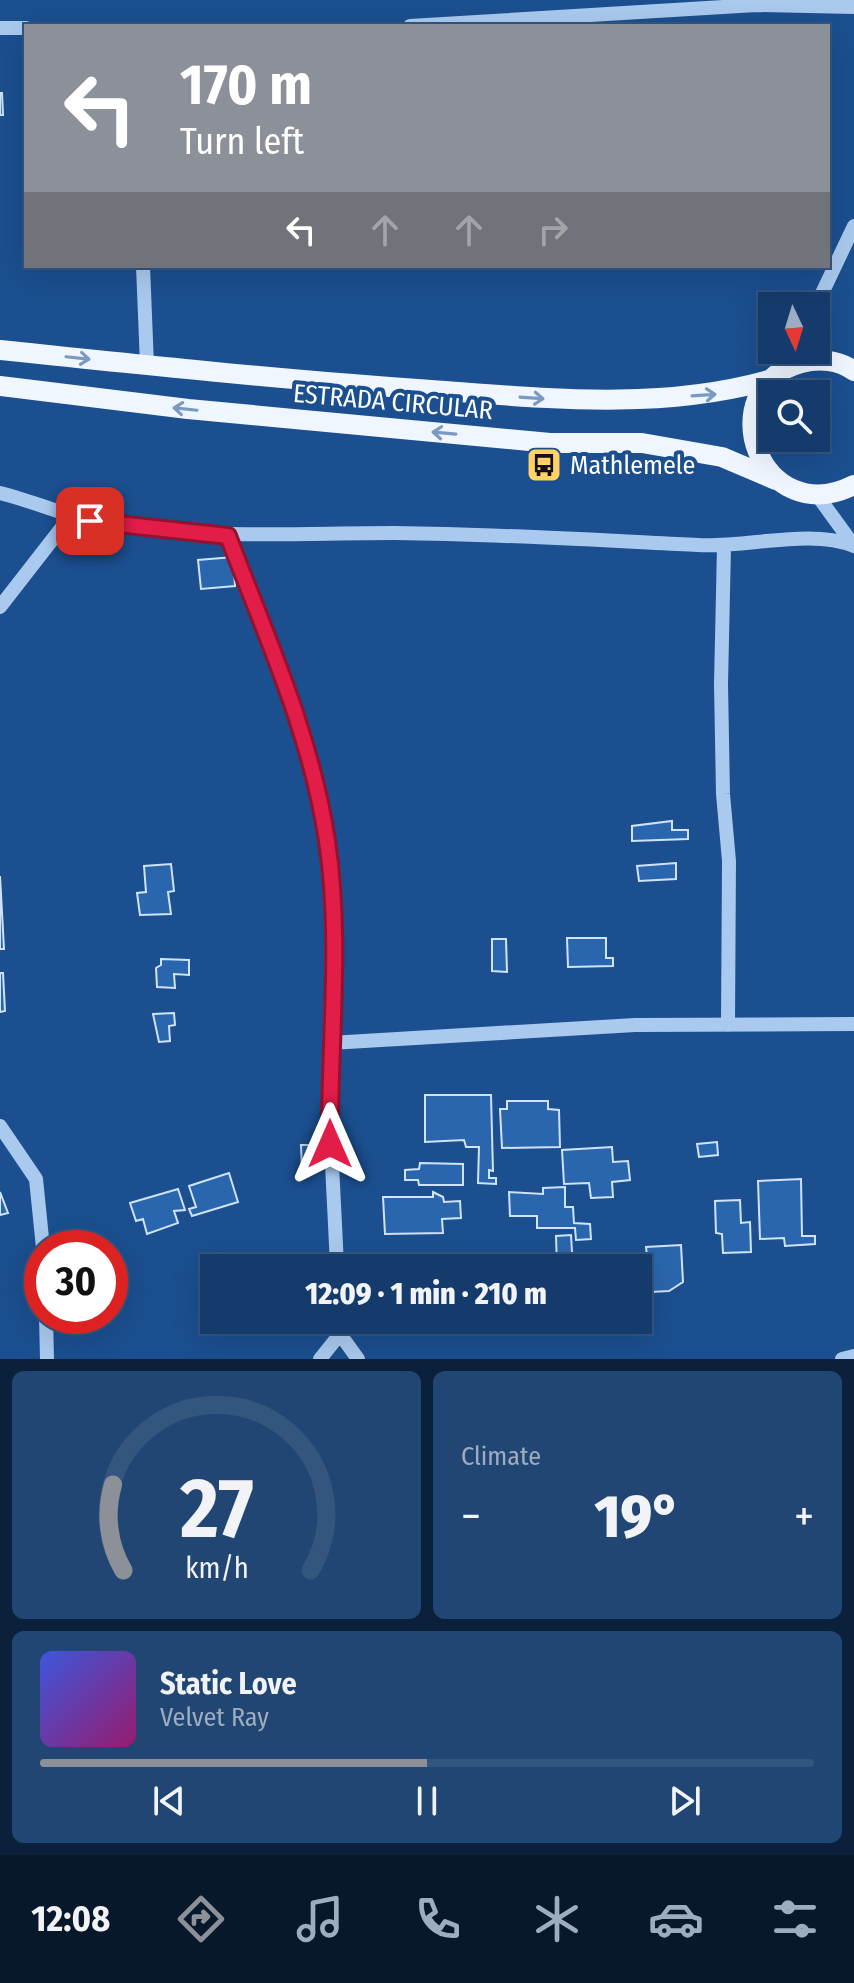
<!DOCTYPE html>
<meta charset="utf-8">
<style>
:root{--surface:#143b6b;--page:#214673;--text:#f1f3f6;--muted:#9dadc1;--line:#33557e;--accent:#8c9099}
body{margin:0;font-family:"Fira Sans Condensed",sans-serif;background:var(--page);color:var(--text);height:100vh;display:flex;flex-direction:column;font-size:30px;white-space:nowrap}
*{box-sizing:border-box;margin:0}
p{font-size:26px;color:var(--muted)}
.icon{flex:none;width:44px;height:44px;fill:none;stroke:currentColor;stroke-width:2;stroke-linecap:round;stroke-linejoin:round}
.map{position:relative;height:1359px;overflow:hidden}
.panel{display:flex;flex-direction:column;gap:12px;padding:12px;background:#0b203b;flex:1}
.panel>*{flex:none}
.guide{position:absolute;left:24px;top:24px;width:806px;height:244px;border-radius:0px;box-shadow:0 8px 32px #0002,0 0 0 2px var(--line);background:#8c9099;color:#fff;overflow:hidden}
.needle{width:52px;rotate:176deg}
.tools{position:absolute;left:758px;top:292px;display:grid;gap:16px}
.tools a{display:grid;place-items:center;width:72px;height:72px;border-radius:0px;background:var(--surface);box-shadow:0 8px 32px #0002,0 0 0 2px var(--line);font-size:40px}
.speed{position:absolute;left:24px;top:1230px;display:flex;gap:16px;font-size:40px;font-weight:700;text-align:center}
.speed>*{display:grid;place-content:center;width:104px;height:104px;border-radius:50%;background:var(--surface);box-shadow:0 8px 32px #0002,0 0 0 2px var(--line);line-height:1}
.speed .limit{border:12px solid #d22;background:#fff;color:#111}
.pin{position:absolute;display:grid;place-items:center;width:68px;height:68px;color:#fff;margin:-34px;border-radius:16px;box-shadow:0 4px 12px #0006}
.me{position:absolute;width:88px;margin:-44px;rotate:0deg;stroke-linejoin:round;filter:drop-shadow(0 0 6px #0008)}
.turn{display:flex;align-items:center;gap:28px;height:168px;padding:0 24px;font-size:36px}
.turn .icon{width:104px;height:104px;stroke-width:2.5}
.turn b{display:block;font-size:56px;line-height:68px}
.lanes{display:flex;align-items:center;height:76px;padding:0 24px;background:#0003;justify-content:center;gap:40px;direction:ltr}
.lanes .off{opacity:.35}
.big{font-size:60px;font-weight:800;line-height:1.1}
.panel .tile{flex:1;display:flex;flex-direction:column;justify-content:center;gap:12px;min-width:0;padding:0 28px;border-radius:12px;background:var(--page)}
.panel .dial{align-items:center;gap:0}
.dial svg{height:208px;overflow:visible;fill:none;stroke:var(--line);stroke-width:7;stroke-linecap:round;text-anchor:middle}
.dial text{fill:var(--text);stroke:none}
.song{display:flex;align-items:center;gap:24px}
.cover{width:96px;height:96px;border-radius:12px;background:linear-gradient(135deg,hsl(230 70% 55%),hsl(320 70% 35%))}
.played{height:8px;border-radius:4px;background:linear-gradient(90deg,var(--accent) 50%,var(--line) 50%)}
.keys{display:flex;justify-content:space-around;direction:ltr}
.heat{display:flex;justify-content:space-between;align-items:center;font-size:44px;direction:ltr}
.panel .tiles{flex:1;display:grid;gap:12px;grid-template-columns:1fr 1fr}
.tile:last-child{grid-column:span 2}
.trip{position:absolute;left:200px;top:1254px;width:452px;height:80px;border-radius:0px;background:var(--surface);box-shadow:0 8px 32px #0002,0 0 0 2px var(--line);font-weight:800;line-height:80px;text-align:center}
.tabs{display:flex;height:128px;justify-content:space-around;align-items:center;background:#08182b;color:var(--muted)}
.tabs .icon{width:56px;height:56px}
.tabs .on{color:var(--accent)}
.tabs b{font-size:36px;color:var(--text)}
.map>svg:first-child{display:block}
.building{fill:#2a66ad;stroke:#cfe3fa;stroke-width:2}
.lines{fill:none;stroke-linecap:round;stroke-linejoin:round}
.minor{stroke:#a9c9ee;stroke-width:14}
.major{stroke:#f0f6ff;stroke-width:20}
.oneway{stroke:#7b9ac1}
.route-casing{stroke:#92132f;stroke-width:20}
.route{stroke:#e11d48;stroke-width:14}
.labels{text-anchor:middle;dominant-baseline:central;stroke-width:8;stroke-linejoin:round;paint-order:stroke}
.street-label{font-size:26px;fill:#fff;stroke:#1b4f8f}
.poi-label{font-size:26px;fill:#fff;stroke:#1b4f8f;text-anchor:start}
</style>
<div class="map">
<svg width="854" height="1359" viewBox="0 0 854 1359">
<rect width="100%" height="100%" fill="#1b4f8f"/>
<path class="building" d="M 0,93 L 2,93 L 3,115 L 0,115 Z
M 233,557 L 235,586 L 201,589 L 198,560 Z
M 672,821 L 672,830 L 688,830 L 688,839 L 632,841 L 632,826 Z
M 676,863 L 676,879 L 639,881 L 637,866 Z
M 171,864 L 174,891 L 168,892 L 171,914 L 140,915 L 137,893 L 146,892 L 144,866 Z
M 0,876 L 4,949 L 0,949 Z
M 567,938 L 606,938 L 606,958 L 613,958 L 613,966 L 568,967 Z
M 492,939 L 506,939 L 507,972 L 492,971 Z
M 161,959 L 189,960 L 189,975 L 174,974 L 175,988 L 157,987 L 156,968 L 161,965 Z
M 0,973 L 3,973 L 5,1011 L 0,1012 Z
M 174,1013 L 175,1025 L 169,1026 L 170,1041 L 159,1042 L 153,1014 Z
M 425,1095 L 491,1095 L 493,1171 L 489,1170 L 489,1178 L 496,1178 L 496,1184 L 478,1183 L 479,1147 L 466,1147 L 464,1140 L 425,1142 Z
M 507,1101 L 548,1101 L 548,1109 L 559,1110 L 560,1147 L 502,1148 L 500,1109 L 507,1109 Z
M 717,1142 L 718,1155 L 699,1157 L 697,1144 Z
M 301,1145 L 312,1145 L 312,1171 L 302,1171 Z
M 612,1147 L 613,1162 L 628,1161 L 630,1180 L 612,1182 L 613,1197 L 591,1198 L 589,1183 L 564,1184 L 562,1150 Z
M 420,1163 L 463,1164 L 463,1185 L 419,1185 L 418,1180 L 405,1180 L 405,1170 L 419,1169 Z
M 229,1173 L 238,1202 L 192,1216 L 189,1209 L 196,1207 L 189,1186 Z
M 801,1179 L 802,1236 L 815,1236 L 815,1244 L 785,1246 L 784,1238 L 760,1239 L 758,1181 Z
M 565,1187 L 565,1207 L 573,1207 L 574,1223 L 590,1224 L 591,1239 L 576,1240 L 575,1228 L 537,1228 L 537,1216 L 510,1216 L 509,1192 L 543,1194 L 543,1188 Z
M 178,1189 L 185,1210 L 174,1211 L 178,1223 L 147,1234 L 143,1219 L 136,1221 L 130,1203 Z
M 0,1192 L 8,1213 L 0,1215 Z
M 433,1192 L 443,1197 L 444,1202 L 460,1201 L 461,1218 L 442,1219 L 443,1233 L 385,1234 L 383,1197 L 433,1197 Z
M 740,1200 L 741,1223 L 750,1222 L 751,1252 L 723,1253 L 722,1234 L 716,1233 L 715,1201 Z
M 571,1235 L 573,1268 L 557,1268 L 556,1236 Z
M 681,1245 L 683,1282 L 669,1291 L 651,1292 L 646,1247 Z"/>
<g class="lines">
<path class="minor" d="M 410,26 L 756,5 L 854,7
M 0,28 L 26,28
M 143,266 L 147,365
M 816,306 L 854,226
M 781,372 L 793,350
M 0,493 C 37,502 72,519 110,525 C 205,539 300,533 395,533 C 496,534 597,540 698,545 C 746,548 811,528 854,546
M 817,495 L 854,546
M 228,536 C 266,636 313,735 327,842 C 336,908 331,977 330,1043 C 328,1118 334,1193 337,1268
M 724,547 L 721,684 L 723,794 L 729,861 L 728,1025
M 0,607 L 70,517
M 330,1043 L 635,1025 L 854,1024
M 0,1126 L 36,1179 L 43,1248
M 46,1316 L 47,1359
M 340,1320 L 340,1334 L 358,1359
M 320,1359 L 340,1334
M 842,1359 L 854,1356"/>
<path class="major" d="M 0,350 C 143,365 287,380 431,390 C 544,398 659,411 769,380
M 854,371 C 839,360 819,358 801,363 C 708,389 761,532 854,485
M 0,386 L 188,409 L 550,443 L 642,443 L 722,457 L 776,480"/>
</g>
<defs><path id="oneway-shaft" d="M-6 0H5M1.5-3L5.5 0L1.5 3" fill="none" stroke-width="1.6" stroke-linecap="round" stroke-linejoin="round" transform="scale(2)"/></defs>
<g class="oneway">
<use href="#oneway-shaft" transform="translate(78 358) rotate(6)"/>
<use href="#oneway-shaft" transform="translate(704 395) rotate(-4)"/>
<use href="#oneway-shaft" transform="translate(532 398) rotate(4)"/>
<use href="#oneway-shaft" transform="translate(185 409) rotate(-174)"/>
<use href="#oneway-shaft" transform="translate(444 433) rotate(-175)"/>
</g>
<g class="lines">
<defs>
<path id="route" d="M 90,521 L 228,536 C 266,636 311,734 327,841 C 342,940 329,1044 330,1144"/>
</defs>
<use href="#route" class="route-casing"/>
<use href="#route" class="route"/>
</g>
<defs>
<symbol id="bus-square" viewBox="-11 -11 22 22"><rect x="-9" y="-9" width="18" height="18" rx="4" fill="#ffd166" stroke="#1b4f8f"/><path d="M-5-6H5V4H4V6H2V4H-2V6H-4V4H-5ZM-3.5-4V0h7V-4ZM-3.5 1.2v1.5H-2V1.2ZM2 1.2v1.5H3.5V1.2Z" fill="#111"/></symbol>
</defs>
<g fill-rule="evenodd">
<use href="#bus-square" x="524" y="445" width="40" height="40"/>
</g>
<g class="labels">
<g class="street-label">
<text transform="translate(393 402) rotate(5)">ESTRADA CIRCULAR</text>
</g>
<g class="poi-label">
<text x="570" y="465">Mathlemele</text>
</g>
</g>
</svg>
<div class="tools">
<a><svg class="needle" viewBox="-14 -14 28 28"><path d="M0-13l5 13h-10z" fill="#e53935"/><path d="M0 13l5-13h-10z" fill="#9dadc1"/></svg></a>
<a><svg class="icon" aria-label="search" viewBox="0 0 24 24"><circle cx="10" cy="10" r="6"/><path d="M15 15l6 6"/></svg></a>
</div>
<div class="speed"><div class="limit">30</div></div>
<div class="pin" style="left:90px;top:521px;background:#d93025"><svg class="icon" aria-label="arrive" viewBox="0 0 24 24"><path d="M6 21V4h12l-3 4 3 4H6"/></svg></div>
<svg class="me" style="left:330px;top:1144px" viewBox="-20 -20 40 40"><path d="M0-17L14 15 0 8-14 15z" fill="#e11d48" stroke="#fff" stroke-width="4"/></svg>
<div class="trip">12:09 · 1 min · 210 m</div>
<div class="guide">
<div class="turn"><svg class="icon" aria-label="left" viewBox="0 0 24 24"><path d="M17 20v-9H6M10 6l-5 5 5 5"/></svg><div><b>170 m</b>Turn left</div></div>
<div class="lanes"><svg class="icon" aria-label="left" viewBox="0 0 24 24"><path d="M17 20v-9H6M10 6l-5 5 5 5"/></svg><svg class="icon off" aria-label="ahead" viewBox="0 0 24 24"><path d="M12 20V5M6 11l6-6 6 6"/></svg><svg class="icon off" aria-label="ahead" viewBox="0 0 24 24"><path d="M12 20V5M6 11l6-6 6 6"/></svg><svg class="icon off" aria-label="right" viewBox="0 0 24 24"><path d="M7 20v-9h11M14 6l5 5-5 5"/></svg></div>
</div>
</div>
<section class="panel">
<div class="tiles">
<div class="tile dial"><svg viewBox="0 0 100 80">
<path d="M14 69A42 42 0 1 1 86 69"/>
<path d="M14 69A42 42 0 0 1 10 36" stroke="#8c9099"/>
<text x="50" y="56" font-size="32" font-weight="700">27</text>
<text x="50" y="72" font-size="11">km/h</text>
</svg></div>
<div class="tile"><p>Climate</p>
<div class="heat"><a>−</a><b class="big">19°</b><a>+</a></div>
</div>
<div class="tile">
<div class="song"><i class="cover"></i><div><b>Static Love</b><p>Velvet Ray</p></div></div>
<div class="played"></div>
<div class="keys"><svg class="icon" aria-label="previous" viewBox="0 0 24 24"><path d="M18 5L8 12l10 7zM5 5v14"/></svg><svg class="icon" aria-label="pause" viewBox="0 0 24 24"><path d="M8 5v14M16 5v14"/></svg><svg class="icon" aria-label="next" viewBox="0 0 24 24"><path d="M6 5l10 7-10 7zM19 5v14"/></svg></div>
</div>
</div>
</section>
<nav class="tabs">
<b>12:08</b>
<svg class="icon on" aria-label="directions" viewBox="0 0 24 24"><path d="M12 3l9 9-9 9-9-9zM9 14v-3h6M13 9l2 2-2 2"/></svg>
<svg class="icon" aria-label="music" viewBox="0 0 24 24"><path d="M9 18V5l10-2v13"/><circle cx="6" cy="18" r="3"/><circle cx="16" cy="16" r="3"/></svg>
<svg class="icon" aria-label="phone" viewBox="0 0 24 24"><path d="M5 4h4l2 5-3 2q2 4 5 5l2-3 5 2v4C11 20 4 13 5 4z"/></svg>
<svg class="icon" aria-label="climate" viewBox="0 0 24 24"><path d="M12 3v18M4 7l16 10M4 17L20 7"/></svg>
<svg class="icon" aria-label="car" viewBox="0 0 24 24"><path d="M5 17H2v-5l4-1 3-4h7l3 4 3 1v5h-3M9 17h6M6 11h13"/><circle cx="7" cy="17" r="2"/><circle cx="17" cy="17" r="2"/></svg>
<svg class="icon" aria-label="filters" viewBox="0 0 24 24"><path d="M4 7h16M4 17h16"/><circle cx="9" cy="7" r="2"/><circle cx="15" cy="17" r="2"/></svg>
</nav>
